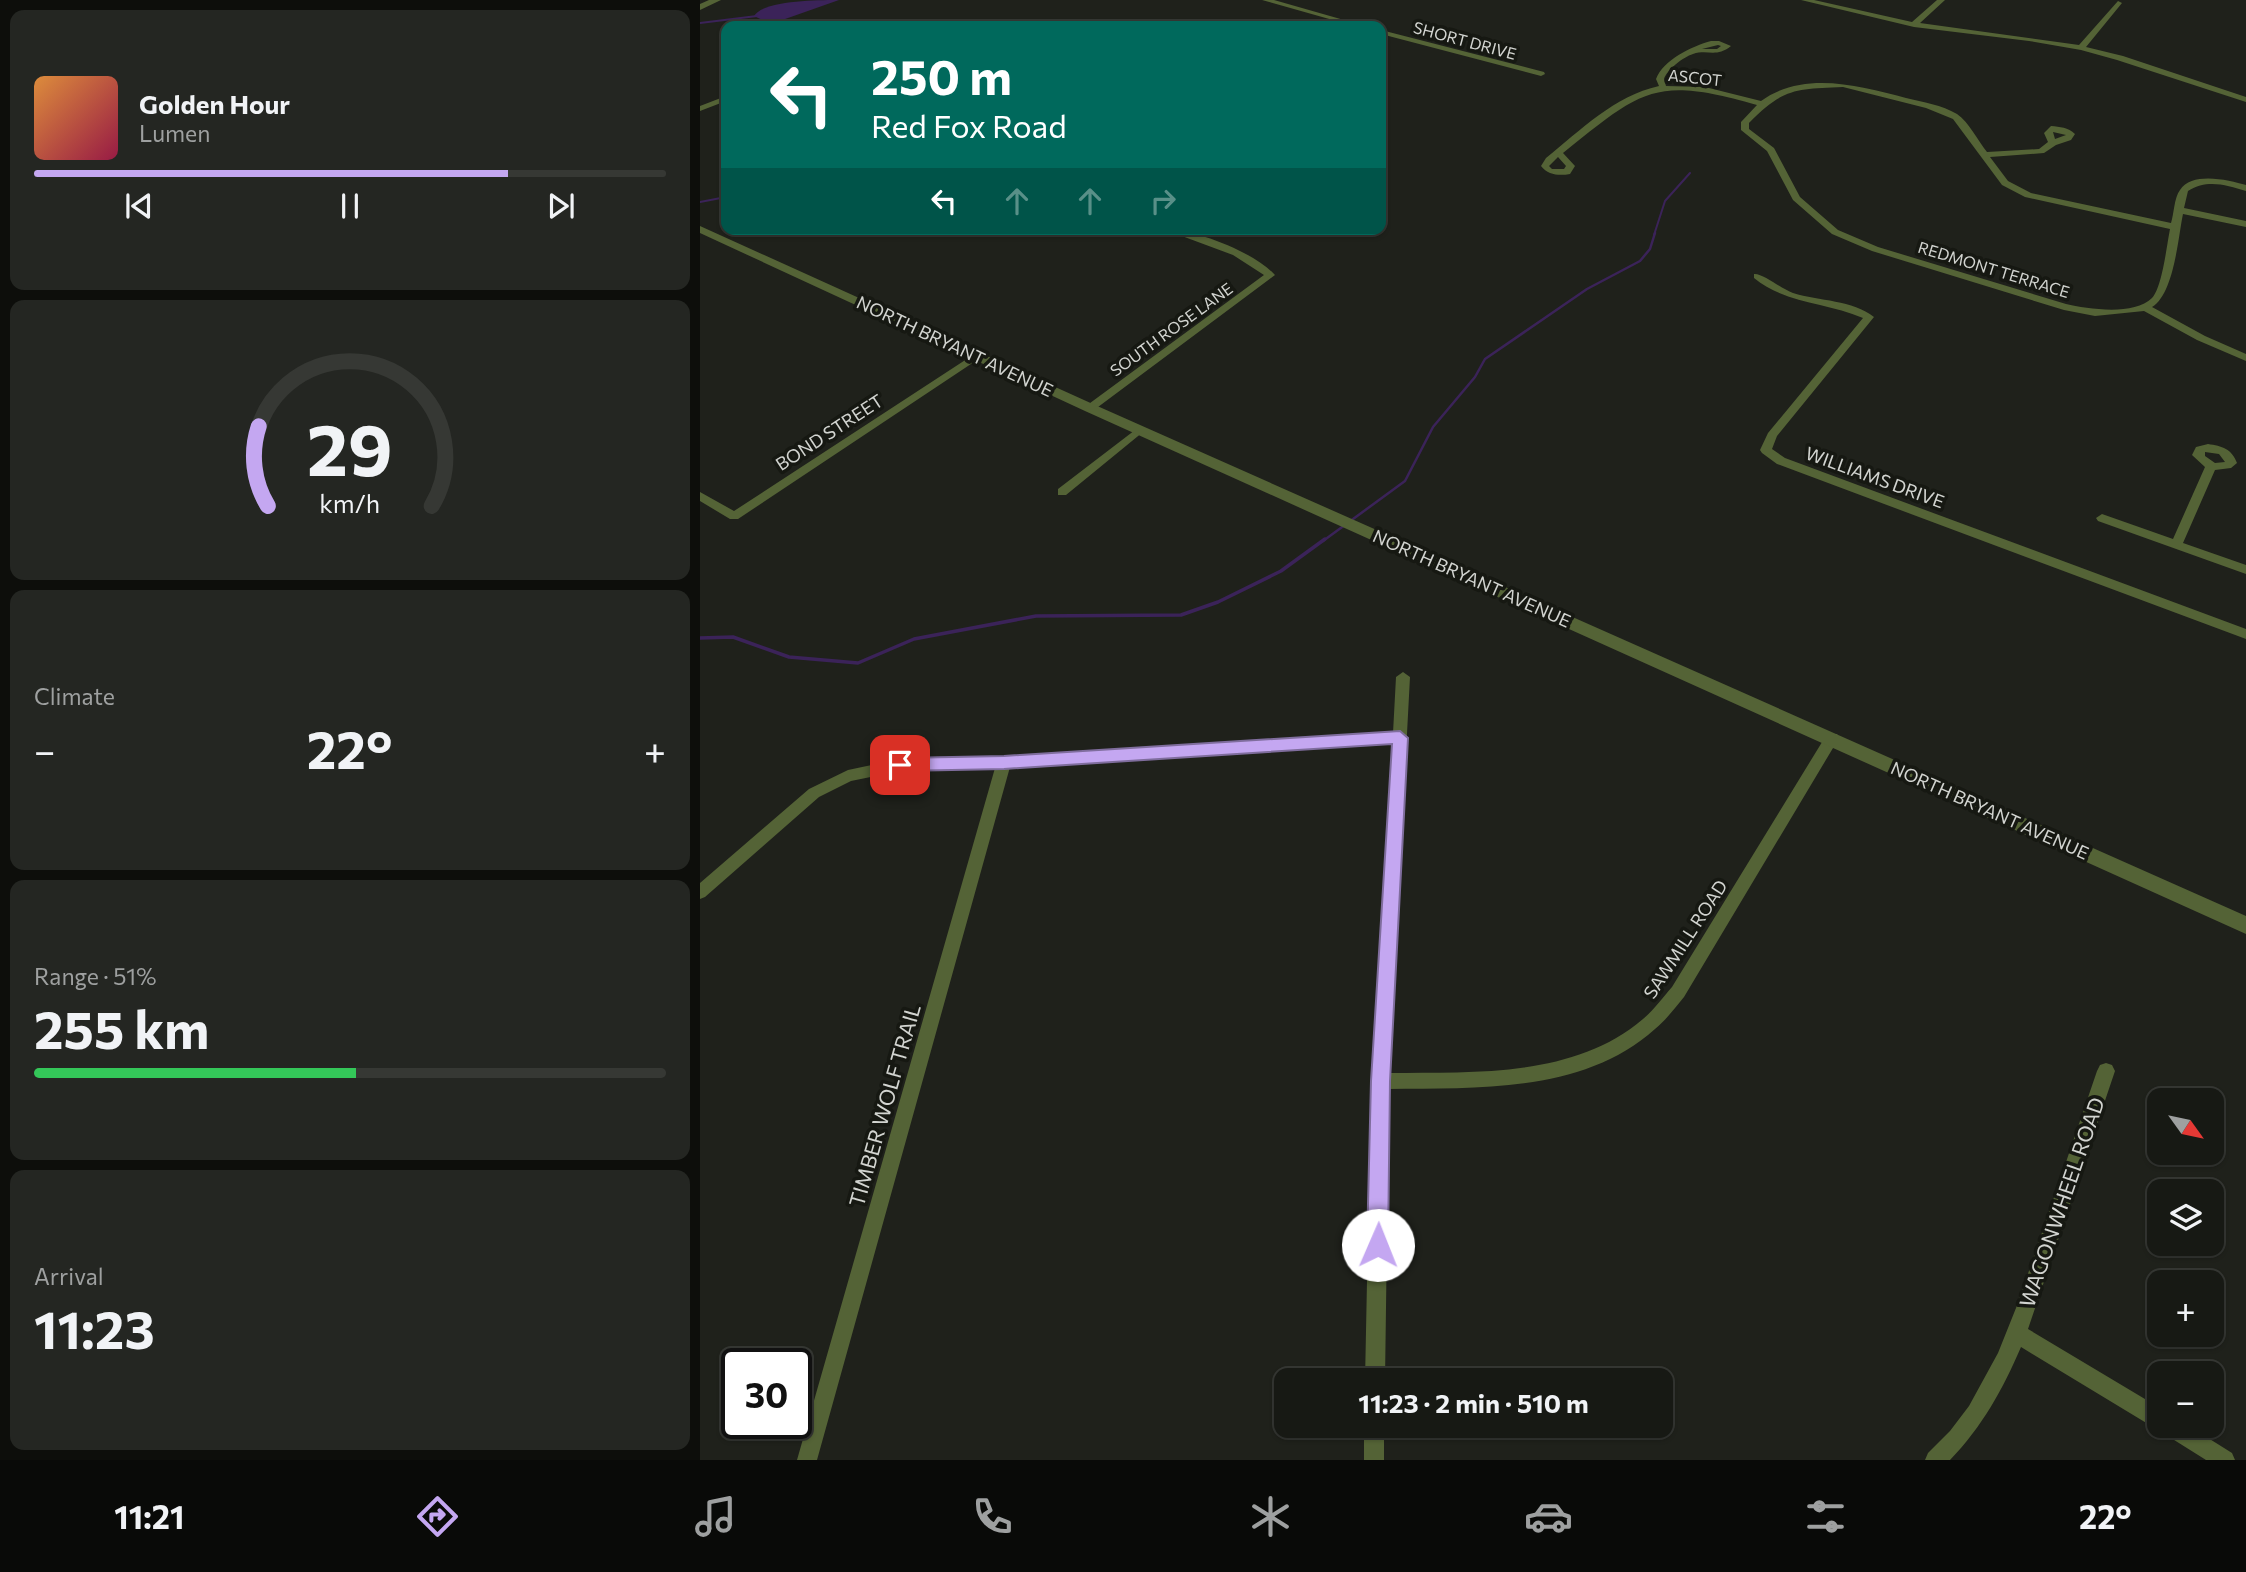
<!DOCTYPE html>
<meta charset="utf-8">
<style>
:root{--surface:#171914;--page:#242622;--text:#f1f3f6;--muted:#9ea0a0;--line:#363834;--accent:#c4a7f1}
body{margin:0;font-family:Commissioner,sans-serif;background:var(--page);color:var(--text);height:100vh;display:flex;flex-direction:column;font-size:26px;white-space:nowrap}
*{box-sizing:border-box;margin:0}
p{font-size:23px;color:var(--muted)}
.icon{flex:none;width:38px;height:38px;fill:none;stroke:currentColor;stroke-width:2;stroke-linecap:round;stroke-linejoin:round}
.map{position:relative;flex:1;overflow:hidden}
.details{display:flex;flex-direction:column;gap:10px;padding:10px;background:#0d0e0b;width:700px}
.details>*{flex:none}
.top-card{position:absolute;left:21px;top:21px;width:665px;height:214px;border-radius:14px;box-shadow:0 2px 5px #0004,0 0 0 2px var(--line);background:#00695c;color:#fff;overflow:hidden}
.needle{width:46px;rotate:123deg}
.buttons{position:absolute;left:1447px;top:1088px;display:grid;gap:14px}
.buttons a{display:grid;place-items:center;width:77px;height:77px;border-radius:14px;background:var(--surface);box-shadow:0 2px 5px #0004,0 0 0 2px var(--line);font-size:35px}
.speed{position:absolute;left:21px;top:1348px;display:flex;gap:14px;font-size:35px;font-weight:700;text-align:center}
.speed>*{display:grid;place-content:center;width:91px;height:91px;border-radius:50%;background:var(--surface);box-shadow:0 2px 5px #0004,0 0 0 2px var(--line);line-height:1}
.speed .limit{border:4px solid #111;border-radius:10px;background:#fff;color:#111}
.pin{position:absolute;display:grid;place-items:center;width:60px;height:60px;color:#fff;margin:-30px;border-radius:14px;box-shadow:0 4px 10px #0006}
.me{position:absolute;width:77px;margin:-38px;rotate:1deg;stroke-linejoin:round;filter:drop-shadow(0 0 5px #0008)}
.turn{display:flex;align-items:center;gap:24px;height:147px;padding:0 35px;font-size:32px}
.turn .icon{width:91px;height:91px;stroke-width:2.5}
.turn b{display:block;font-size:49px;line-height:60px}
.lanes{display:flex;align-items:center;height:66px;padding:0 35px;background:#0003;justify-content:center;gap:35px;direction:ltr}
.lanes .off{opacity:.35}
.big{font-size:52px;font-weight:700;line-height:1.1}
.details .widget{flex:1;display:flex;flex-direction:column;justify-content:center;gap:10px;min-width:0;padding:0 24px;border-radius:14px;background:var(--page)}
.details .dial{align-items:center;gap:0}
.dial svg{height:182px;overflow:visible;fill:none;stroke:var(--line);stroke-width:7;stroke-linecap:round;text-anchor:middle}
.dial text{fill:var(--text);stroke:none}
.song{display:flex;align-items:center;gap:21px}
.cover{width:84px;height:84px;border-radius:10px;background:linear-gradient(135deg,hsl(30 70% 55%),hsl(340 70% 35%))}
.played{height:7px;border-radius:4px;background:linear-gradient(90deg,var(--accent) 75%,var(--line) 75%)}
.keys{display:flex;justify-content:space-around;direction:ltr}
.heat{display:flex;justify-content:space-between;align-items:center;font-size:38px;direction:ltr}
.charge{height:10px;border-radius:5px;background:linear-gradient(90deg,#34c759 51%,var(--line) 0)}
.trip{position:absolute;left:574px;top:1368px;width:399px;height:70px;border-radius:14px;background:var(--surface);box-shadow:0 2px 5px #0004,0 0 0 2px var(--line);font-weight:700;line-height:70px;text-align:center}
.tab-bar{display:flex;height:112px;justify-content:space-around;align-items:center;background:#090a08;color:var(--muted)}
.tab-bar .icon{width:49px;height:49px}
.tab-bar .active{color:var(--accent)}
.tab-bar b{font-size:32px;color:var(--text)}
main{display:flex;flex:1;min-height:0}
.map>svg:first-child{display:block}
.water{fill:#3b2359}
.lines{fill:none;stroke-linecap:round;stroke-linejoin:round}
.stream-far2{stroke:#3b2359;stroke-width:2}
.stream-far1{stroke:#3b2359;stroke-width:2.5}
.stream{stroke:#3b2359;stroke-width:3.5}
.minor{fill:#546336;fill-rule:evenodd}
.tertiary{fill:#546336;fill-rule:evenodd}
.route{fill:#c4a7f1;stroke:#7f6d9d;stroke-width:2}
.labels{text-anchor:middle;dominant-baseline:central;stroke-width:7;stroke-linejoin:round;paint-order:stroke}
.far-street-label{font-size:16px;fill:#d2d4d0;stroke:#161812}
.street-label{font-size:18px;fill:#d2d4d0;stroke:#161812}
.near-street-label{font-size:21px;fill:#d2d4d0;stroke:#161812}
</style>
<main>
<section class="details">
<div class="widget">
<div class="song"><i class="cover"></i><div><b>Golden Hour</b><p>Lumen</p></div></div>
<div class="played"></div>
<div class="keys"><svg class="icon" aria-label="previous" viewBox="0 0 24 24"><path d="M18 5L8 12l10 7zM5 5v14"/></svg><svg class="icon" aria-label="pause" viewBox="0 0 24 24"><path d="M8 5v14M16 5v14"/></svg><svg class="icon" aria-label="next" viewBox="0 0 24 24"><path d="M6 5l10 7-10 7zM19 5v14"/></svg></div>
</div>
<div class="widget dial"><svg viewBox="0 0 100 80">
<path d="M14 69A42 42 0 1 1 86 69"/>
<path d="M14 69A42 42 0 0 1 10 34" stroke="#c4a7f1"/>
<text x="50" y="56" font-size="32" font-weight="700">29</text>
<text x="50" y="72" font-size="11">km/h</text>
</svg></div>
<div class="widget"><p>Climate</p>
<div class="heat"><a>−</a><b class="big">22°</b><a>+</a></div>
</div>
<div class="widget"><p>Range · 51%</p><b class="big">255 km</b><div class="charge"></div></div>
<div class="widget"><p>Arrival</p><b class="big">11:23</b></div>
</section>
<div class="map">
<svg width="1546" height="1460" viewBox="0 0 1546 1460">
<rect width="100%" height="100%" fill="#1f211b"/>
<path class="water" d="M 139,0 L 71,24 L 54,16 C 63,0 120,0 139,0 Z"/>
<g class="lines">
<path class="stream-far2" d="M 0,23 L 57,16
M 0,202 L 26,197
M 954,235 L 965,201 L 990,173"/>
<path class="stream-far1" d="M 623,541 L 705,481 L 733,427 L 775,377 L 785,359 L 887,289 L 940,261 L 950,249 L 955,233"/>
<path class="stream" d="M 0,638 L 33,637 L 89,657 L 158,663 L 214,639 L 336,616 L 481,615 L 518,602 L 581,571 L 625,539"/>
<path class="minor" d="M 562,0 L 574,0 L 665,26 L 654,26 Z
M 1101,0 L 1114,0 L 1212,22 L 1237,0 L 1245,0 L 1220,23 L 1379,45 L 1418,1 L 1422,3 L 1386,47 L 1423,56 L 1546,97 L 1546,102 L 1417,60 L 1381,50 L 1329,41 L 1214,27 Z
M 681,30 L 844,72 L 845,74 L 841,76 L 681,34 Z
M 1011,41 L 1019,41 L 1031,46 C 1016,58 1008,49 993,54 C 983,57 967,70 964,79 L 966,86 L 1005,87 L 1061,101 C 1104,70 1160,86 1206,98 C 1223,102 1242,105 1257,114 C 1269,122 1278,141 1287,152 L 1339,149 L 1348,142 L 1344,133 L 1351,126 C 1360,127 1368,127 1375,134 L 1371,140 L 1356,145 L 1344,153 L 1290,157 L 1308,181 L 1331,193 L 1471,223 C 1474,214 1474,198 1480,190 C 1492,171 1529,180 1546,185 L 1546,191 C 1526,185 1507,179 1488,191 L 1484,208 L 1546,221 L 1546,227 L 1483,214 C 1478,238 1474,294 1452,307 L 1505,336 L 1546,354 L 1546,361 L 1497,340 L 1444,311 L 1395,316 L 1364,310 L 1172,251 L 1132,234 L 1093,200 L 1067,151 L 1041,130 L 1041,122 L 1057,105 C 955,76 943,89 863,153 L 875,166 L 870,174 C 859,176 848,175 841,166 L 846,158 C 881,130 914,96 959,86 L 956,79 C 963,60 992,46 1011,41 ZM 1018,45 L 1021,46 L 1017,49 L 1002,49 ZM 1143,87 L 1226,108 L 1253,119 L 1302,185 L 1325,197 L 1470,229 C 1467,244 1462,288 1452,298 C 1434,316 1388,309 1366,304 L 1178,247 L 1138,230 L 1100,197 L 1074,148 L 1049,129 L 1049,123 C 1083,88 1096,89 1143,87 ZM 1353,132 L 1366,135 L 1355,139 ZM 858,157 L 866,166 L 864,169 L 852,169 L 849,166 Z
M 26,96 L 26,101 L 0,111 L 0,106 Z
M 463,229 C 494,229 553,251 575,275 L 394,410 L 386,410 L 386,406 L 564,275 L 533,255 Z
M 1054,274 C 1063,273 1081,289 1093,293 C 1119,301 1153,300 1174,317 L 1077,436 L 1072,449 L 1085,458 L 1546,629 L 1546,639 L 1077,464 L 1062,453 L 1060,450 L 1068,433 L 1163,318 C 1126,302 1086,304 1054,278 Z
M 276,353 L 281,356 L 280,358 L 38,519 L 30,519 L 0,501 L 0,492 L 34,511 Z
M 439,427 L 443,428 L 443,432 L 366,495 L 358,495 L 358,489 Z
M 1508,444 C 1522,446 1532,449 1537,463 L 1531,468 L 1515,470 L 1483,543 L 1546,565 L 1546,574 L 1398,521 L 1396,518 L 1402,514 L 1473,539 L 1505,467 L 1492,455 L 1496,447 ZM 1505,452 L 1519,454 L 1525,462 L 1515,463 L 1505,456 Z
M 703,672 L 710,677 L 689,1073 C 774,1072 874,1078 943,1019 C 954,1010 963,997 972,987 L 1127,734 L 1137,734 L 1139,738 L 984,997 C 975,1008 966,1020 955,1029 C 884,1093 778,1088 689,1089 L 685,1381 L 665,1381 L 671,1081 L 692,744 L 310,767 L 117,1460 L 97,1460 L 295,768 L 200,771 L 151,781 L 119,797 L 5,897 L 0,899 L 0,883 L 109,789 L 148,770 L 200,759 L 304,756 L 693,733 L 696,677 Z
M 1406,1063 L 1412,1065 L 1415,1071 L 1328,1329 L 1460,1408 L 1460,1426 L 1489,1426 L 1532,1453 L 1535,1460 L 1506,1460 L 1463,1433 L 1461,1430 L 1453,1427 L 1321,1347 C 1303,1389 1282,1427 1250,1460 L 1225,1460 L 1228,1453 L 1250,1431 L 1269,1406 L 1298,1353 L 1318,1303 L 1397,1071 L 1400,1065 Z
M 664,1426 L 684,1426 L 684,1460 L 664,1460 Z"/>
<path class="tertiary" d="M 9,0 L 21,0 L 0,10 L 0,4 Z
M 0,226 L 395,405 L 1546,916 L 1546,934 L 385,411 L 0,233 Z"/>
</g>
<path class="route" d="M 700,731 L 708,738 L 690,1081 L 688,1245 L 685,1252 L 678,1255 L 670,1252 L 667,1245 L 671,1081 L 692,744 L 304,769 L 200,771 L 194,769 L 192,765 L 194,760 L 200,758 L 304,756 Z"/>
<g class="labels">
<g class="far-street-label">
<text transform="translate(765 40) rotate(15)">SHORT DRIVE</text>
<text transform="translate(995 77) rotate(6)">ASCOT</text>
<text transform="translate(1294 269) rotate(17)">REDMONT TERRACE</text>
<text transform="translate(471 329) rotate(-36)">SOUTH ROSE LANE</text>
</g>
<g class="street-label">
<text transform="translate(255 346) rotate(25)">NORTH BRYANT AVENUE</text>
<text transform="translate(129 432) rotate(-33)">BOND STREET</text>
<text transform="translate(1175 477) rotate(20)">WILLIAMS DRIVE</text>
<text transform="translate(772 578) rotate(24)">NORTH BRYANT AVENUE</text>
<text transform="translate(1290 810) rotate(24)">NORTH BRYANT AVENUE</text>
<text transform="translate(985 939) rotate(-57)">SAWMILL ROAD</text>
</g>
<g class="near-street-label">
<text transform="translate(184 1105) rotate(-74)">TIMBER WOLF TRAIL</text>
<text transform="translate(1361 1202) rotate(-71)">WAGONWHEEL ROAD</text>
</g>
</g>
</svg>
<div class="buttons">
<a><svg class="needle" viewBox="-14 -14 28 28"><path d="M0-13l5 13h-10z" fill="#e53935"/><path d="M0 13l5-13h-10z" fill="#9ea0a0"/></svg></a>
<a><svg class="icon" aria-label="layers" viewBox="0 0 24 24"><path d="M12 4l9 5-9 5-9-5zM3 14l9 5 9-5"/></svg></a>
<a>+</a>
<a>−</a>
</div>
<div class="speed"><div class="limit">30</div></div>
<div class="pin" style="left:200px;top:765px;background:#d93025"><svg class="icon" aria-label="arrive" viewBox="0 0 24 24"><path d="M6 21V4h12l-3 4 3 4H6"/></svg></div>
<svg class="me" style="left:678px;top:1245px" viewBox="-20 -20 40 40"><circle r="19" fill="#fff"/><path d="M0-13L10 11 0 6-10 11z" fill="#c4a7f1"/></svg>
<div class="trip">11:23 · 2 min · 510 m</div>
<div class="top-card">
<div class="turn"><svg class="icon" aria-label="left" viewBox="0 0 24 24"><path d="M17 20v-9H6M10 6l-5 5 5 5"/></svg><div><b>250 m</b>Red Fox Road</div></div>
<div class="lanes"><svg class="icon" aria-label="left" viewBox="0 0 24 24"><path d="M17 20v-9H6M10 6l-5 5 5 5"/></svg><svg class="icon off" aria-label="ahead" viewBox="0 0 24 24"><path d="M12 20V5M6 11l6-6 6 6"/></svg><svg class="icon off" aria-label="ahead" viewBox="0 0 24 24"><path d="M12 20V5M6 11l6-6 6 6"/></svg><svg class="icon off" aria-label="right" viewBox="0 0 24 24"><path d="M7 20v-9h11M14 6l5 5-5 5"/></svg></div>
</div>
</div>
</main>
<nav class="tab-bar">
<b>11:21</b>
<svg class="icon active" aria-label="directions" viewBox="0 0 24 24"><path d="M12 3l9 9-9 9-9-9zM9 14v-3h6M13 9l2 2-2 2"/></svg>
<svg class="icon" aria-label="music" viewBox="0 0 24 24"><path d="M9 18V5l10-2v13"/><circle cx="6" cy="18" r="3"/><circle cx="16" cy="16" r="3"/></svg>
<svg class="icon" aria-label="phone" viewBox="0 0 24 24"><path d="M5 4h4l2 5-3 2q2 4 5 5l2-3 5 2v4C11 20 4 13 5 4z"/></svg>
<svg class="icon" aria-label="climate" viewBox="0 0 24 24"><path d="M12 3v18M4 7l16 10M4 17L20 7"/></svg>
<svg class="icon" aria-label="car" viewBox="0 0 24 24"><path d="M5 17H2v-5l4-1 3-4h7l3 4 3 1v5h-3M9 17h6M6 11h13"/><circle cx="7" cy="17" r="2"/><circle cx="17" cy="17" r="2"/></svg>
<svg class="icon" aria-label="filters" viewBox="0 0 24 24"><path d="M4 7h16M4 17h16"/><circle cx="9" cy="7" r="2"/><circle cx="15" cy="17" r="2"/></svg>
<b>22°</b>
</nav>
